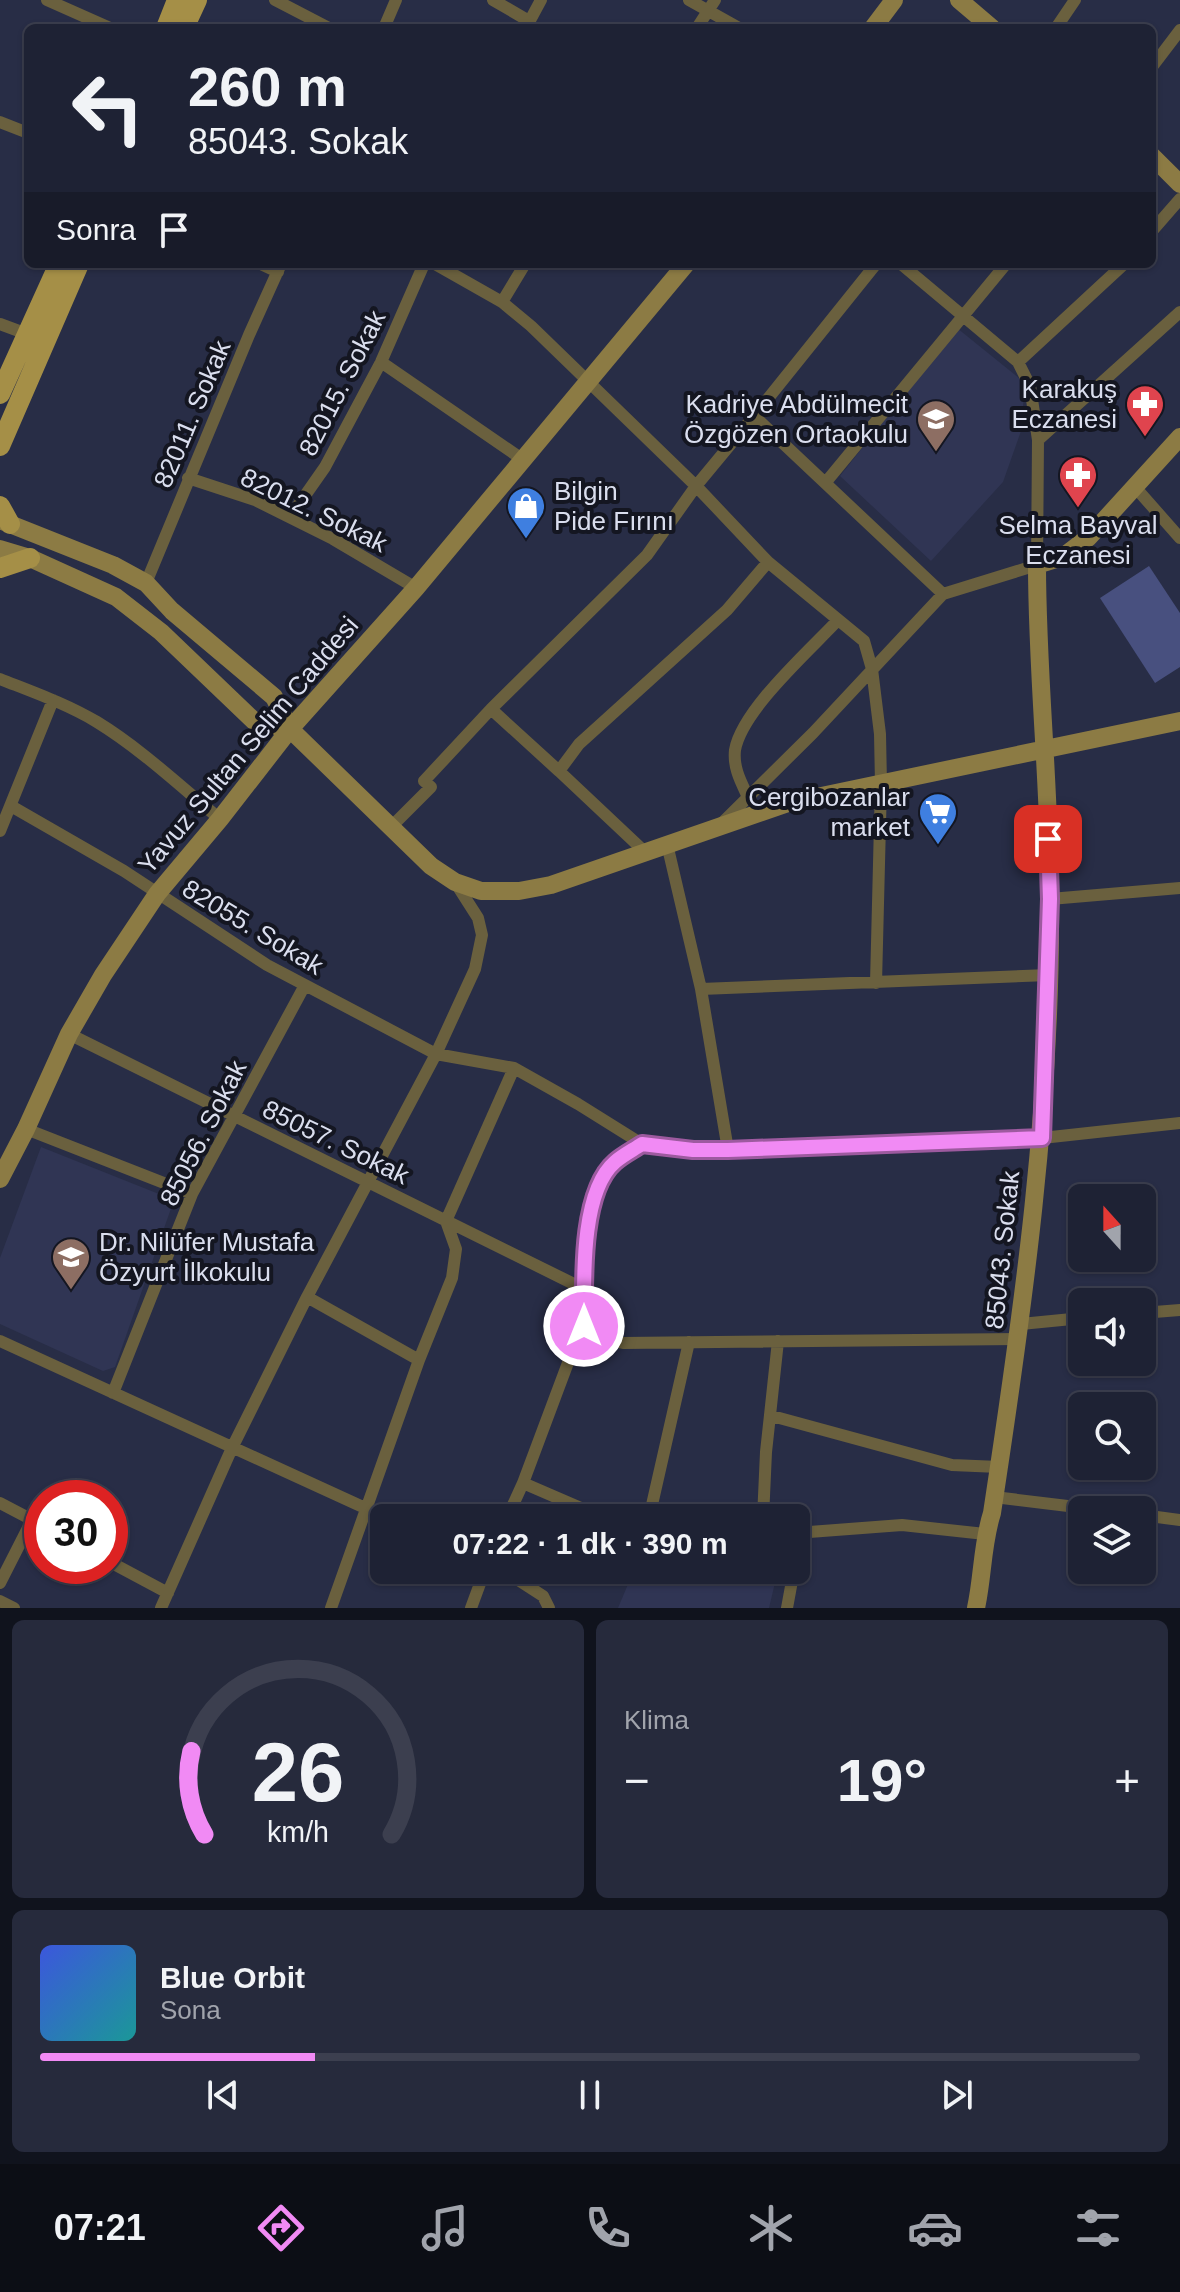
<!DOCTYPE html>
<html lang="tr">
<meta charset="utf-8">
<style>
:root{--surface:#1e2234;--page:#262a3c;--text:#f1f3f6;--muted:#a1a4ac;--line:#3c3f4f;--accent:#f18af4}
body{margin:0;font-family:Arial,sans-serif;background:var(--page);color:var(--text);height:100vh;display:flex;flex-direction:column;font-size:30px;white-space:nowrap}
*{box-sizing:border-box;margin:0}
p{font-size:26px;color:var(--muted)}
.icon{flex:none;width:44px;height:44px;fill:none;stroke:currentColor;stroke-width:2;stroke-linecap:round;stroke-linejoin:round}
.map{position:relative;height:1608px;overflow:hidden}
.sheet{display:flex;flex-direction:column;gap:12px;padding:12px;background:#10131d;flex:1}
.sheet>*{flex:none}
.guide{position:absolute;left:24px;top:24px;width:1132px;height:244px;border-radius:12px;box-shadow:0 2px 6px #0004,0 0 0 2px var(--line);background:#1e2234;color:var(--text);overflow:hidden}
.needle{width:52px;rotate:339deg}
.buttons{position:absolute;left:1068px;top:1184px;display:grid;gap:16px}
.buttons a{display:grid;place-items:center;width:88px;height:88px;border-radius:12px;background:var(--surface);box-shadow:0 2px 6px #0004,0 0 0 2px var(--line);font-size:40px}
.speed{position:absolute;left:24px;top:1480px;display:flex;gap:16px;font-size:40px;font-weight:700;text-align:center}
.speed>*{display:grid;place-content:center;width:104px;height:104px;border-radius:50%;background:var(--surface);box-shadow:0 2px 6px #0004,0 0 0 2px var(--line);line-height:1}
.speed .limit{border:12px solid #d22;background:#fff;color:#111}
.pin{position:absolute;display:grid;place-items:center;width:68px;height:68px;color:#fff;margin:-34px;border-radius:16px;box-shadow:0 4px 12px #0006}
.me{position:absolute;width:88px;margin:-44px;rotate:0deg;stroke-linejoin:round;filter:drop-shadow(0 0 6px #0008)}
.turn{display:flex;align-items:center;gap:28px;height:168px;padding:0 32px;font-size:36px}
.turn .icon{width:104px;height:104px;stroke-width:2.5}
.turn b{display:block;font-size:56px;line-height:68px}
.then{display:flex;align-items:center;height:76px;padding:0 32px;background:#0003;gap:16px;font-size:30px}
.big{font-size:60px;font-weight:700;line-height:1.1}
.sheet .widget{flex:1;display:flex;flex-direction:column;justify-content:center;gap:12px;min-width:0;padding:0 28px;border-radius:12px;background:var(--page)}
.sheet .dial{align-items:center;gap:0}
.dial svg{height:208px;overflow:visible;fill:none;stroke:var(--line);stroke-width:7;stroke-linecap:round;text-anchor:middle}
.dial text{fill:var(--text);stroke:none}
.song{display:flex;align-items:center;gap:24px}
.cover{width:96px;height:96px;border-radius:12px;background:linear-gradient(135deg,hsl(230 70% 55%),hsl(180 70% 35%))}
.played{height:8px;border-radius:4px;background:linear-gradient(90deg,var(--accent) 25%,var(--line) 25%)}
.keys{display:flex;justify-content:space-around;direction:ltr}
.heat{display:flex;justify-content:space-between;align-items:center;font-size:44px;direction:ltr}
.sheet .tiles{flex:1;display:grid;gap:12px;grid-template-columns:1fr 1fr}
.widget:last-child{grid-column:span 2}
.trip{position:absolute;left:370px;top:1504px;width:440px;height:80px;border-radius:12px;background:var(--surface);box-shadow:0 2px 6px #0004,0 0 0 2px var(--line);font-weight:700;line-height:80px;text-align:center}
.tab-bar{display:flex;height:128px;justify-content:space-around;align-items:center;background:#0c0e15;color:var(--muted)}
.tab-bar .icon{width:56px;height:56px}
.tab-bar .current{color:var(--accent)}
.tab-bar b{font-size:36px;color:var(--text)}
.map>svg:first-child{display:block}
.built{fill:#303554}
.green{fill:#48507f}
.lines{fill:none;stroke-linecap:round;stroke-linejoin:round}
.street{stroke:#6a603e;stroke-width:12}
.secondary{stroke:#8c7b44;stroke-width:18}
.primary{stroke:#a58f47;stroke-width:20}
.route-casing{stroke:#9d5a9f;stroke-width:20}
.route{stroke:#f18af4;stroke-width:14}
.labels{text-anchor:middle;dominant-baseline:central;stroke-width:8;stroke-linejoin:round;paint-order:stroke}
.street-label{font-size:26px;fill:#dadeee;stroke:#141621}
.poi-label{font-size:26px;fill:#dadeee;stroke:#141621;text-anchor:end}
</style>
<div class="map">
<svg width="1180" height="1608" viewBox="0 0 1180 1608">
<rect width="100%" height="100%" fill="#282d46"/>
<path class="built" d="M 957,328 L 1025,383 L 1021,431 L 1003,482 L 931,561 L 840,476 Z
M 41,1147 L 174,1200 L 115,1367 L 103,1371 L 0,1324 L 0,1258 Z
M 634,1570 L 778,1570 L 769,1608 L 618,1608 Z"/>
<path class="green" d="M 1149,566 L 1180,613 L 1180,667 L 1155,683 L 1100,598 Z"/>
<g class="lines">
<path class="street" d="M 47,0 L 110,28
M 275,0 L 329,28
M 493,0 L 529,21
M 689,0 L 739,28
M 527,26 L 541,0
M 384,28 L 396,0
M 697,28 L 715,0
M 1056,28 L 1075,0
M 1152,67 L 1180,30
M 0,122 L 28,133
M 1152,231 L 1180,199
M 261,264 L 278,272
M 435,264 L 502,302 L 531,326 L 696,486 L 768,562 L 864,641 L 872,669 L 880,734 L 881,784 L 876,983
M 876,264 L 754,416 L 943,594
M 502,302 L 525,264
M 0,324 L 27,334
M 381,362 L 522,459
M 1018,362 L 1124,264
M 1038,440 L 1180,312
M 188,478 L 255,500 L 333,539 L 416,588
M 826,482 L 1006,264
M 1135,487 L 1180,538
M 290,517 L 325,467 L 381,362 L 424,264
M 146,583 L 249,335 L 281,264
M 0,679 C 33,692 67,704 97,722 C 141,749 180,786 220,819
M 491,709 L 559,771
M 748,797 C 741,782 733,768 735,750 C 742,710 809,651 838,620
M 11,806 L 124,871 L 267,965 L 436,1054 L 514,1068 L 578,1104 L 642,1144 L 693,1150 L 728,1150 L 1042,1138 L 1180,1123
M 722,823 L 813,733 L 943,594 L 1037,565 L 1038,440 L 1030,386 L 1018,362 L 901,264
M 391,827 L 431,787 L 424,781 L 491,709 L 647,555 L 696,486 L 754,416
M 0,831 L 53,700
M 667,844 L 701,989 L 728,1150
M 645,852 L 559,771 L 579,744 L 727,610 L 768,562
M 1050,899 L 1180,888
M 701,989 L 1049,975
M 69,1034 L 584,1289
M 26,1129 L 192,1194
M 642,1144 C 633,1150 623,1155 615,1162 C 581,1191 584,1278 584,1320 L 584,1326 L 599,1338 L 623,1343 L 1019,1339
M 307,1297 L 419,1360
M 1142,1313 L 1180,1310
M 1021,1324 L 1082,1318
M 0,1341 L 387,1518
M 113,1393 L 192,1194 L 305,985
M 772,1416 L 952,1465 L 999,1467
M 523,1483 L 604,1518
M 994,1497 L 1101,1510
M 0,1503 L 42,1525
M 1142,1515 L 1180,1520
M 507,1518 L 523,1483 L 584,1320
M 649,1518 L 689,1342
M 763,1518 L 766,1452 L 778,1341
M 796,1533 L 902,1525 L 985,1534
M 796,1558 L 801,1533
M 110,1562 L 168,1593
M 503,1570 L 543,1596 L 549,1608
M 0,1583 L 32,1520
M 0,1601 L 14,1608
M 161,1608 L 232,1448 L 307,1297 L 436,1054 L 475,969 L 482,935 L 478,918 L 455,882
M 331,1608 L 419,1360 L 452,1278 L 456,1249 L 446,1221 L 514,1068
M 471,1608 L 485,1570
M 787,1608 L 794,1570"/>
<path class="secondary" d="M 959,0 L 992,28
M 873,28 L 894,0
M 1152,156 L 1180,184
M 0,520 L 113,565 L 146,583 L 172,611 L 274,697 L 290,729 L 431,866 L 455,882 L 481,891 L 519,891 L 551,885 L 788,803 L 1180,721
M 0,549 L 30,558 L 116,597 L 161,632 L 254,721 L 290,729
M 0,1179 L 26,1129 L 69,1034 L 103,975 L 157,894 L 220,819 L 290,729 L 416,588 L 686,264
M 976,1608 C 983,1576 982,1544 992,1513 C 1023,1310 1052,1105 1050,899 C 1050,787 1037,676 1037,565 L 1063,557 L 1089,537 L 1180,437"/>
<path class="primary" d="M 166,28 L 177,0
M 184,28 L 197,0
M 0,394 L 59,264
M 0,446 L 79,264
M 0,506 L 10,524
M 0,568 L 30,558"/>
</g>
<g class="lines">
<defs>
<path id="route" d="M 584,1326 C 584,1283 580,1192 615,1162 C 623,1155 633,1150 642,1144 L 693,1150 L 728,1150 L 1042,1138 L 1050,899 L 1048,839"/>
</defs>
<use href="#route" class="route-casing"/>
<use href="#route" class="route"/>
</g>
<defs>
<symbol id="pharmacy-pin" viewBox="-11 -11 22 30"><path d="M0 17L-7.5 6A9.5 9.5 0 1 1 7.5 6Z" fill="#e0444e" stroke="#141621"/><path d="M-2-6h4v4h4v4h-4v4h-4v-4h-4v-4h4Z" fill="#fff"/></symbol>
<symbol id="school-pin" viewBox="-11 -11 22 30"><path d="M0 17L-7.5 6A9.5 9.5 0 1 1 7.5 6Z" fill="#8d6e63" stroke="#141621"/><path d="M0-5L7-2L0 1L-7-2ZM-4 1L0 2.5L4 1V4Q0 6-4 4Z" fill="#fff"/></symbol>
<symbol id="shop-pin" viewBox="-11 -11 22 30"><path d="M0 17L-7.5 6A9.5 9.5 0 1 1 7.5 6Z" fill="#3f7fe0" stroke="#141621"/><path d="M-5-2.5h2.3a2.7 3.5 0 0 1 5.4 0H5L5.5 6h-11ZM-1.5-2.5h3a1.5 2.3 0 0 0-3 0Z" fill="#fff"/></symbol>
<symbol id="supermarket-pin" viewBox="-11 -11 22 30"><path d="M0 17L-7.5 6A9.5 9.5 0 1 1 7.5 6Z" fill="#3f7fe0" stroke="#141621"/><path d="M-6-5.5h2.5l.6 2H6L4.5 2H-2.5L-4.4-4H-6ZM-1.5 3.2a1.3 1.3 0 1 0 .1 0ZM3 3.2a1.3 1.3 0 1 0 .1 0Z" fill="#fff"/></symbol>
</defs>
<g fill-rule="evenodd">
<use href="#pharmacy-pin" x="1123" y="382" width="44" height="60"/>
<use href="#school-pin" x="914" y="397" width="44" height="60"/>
<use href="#pharmacy-pin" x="1056" y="453" width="44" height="60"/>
<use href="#shop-pin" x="504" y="484" width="44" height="60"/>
<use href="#supermarket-pin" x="916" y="790" width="44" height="60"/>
<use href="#school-pin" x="49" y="1235" width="44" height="60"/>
</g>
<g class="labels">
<g class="street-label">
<text transform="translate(342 383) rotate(-63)">82015. Sokak</text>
<text transform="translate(192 414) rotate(-67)">82011. Sokak</text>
<text transform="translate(314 510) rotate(26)">82012. Sokak</text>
<text transform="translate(248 745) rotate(-50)">Yavuz Sultan Selim Caddesi</text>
<text transform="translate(253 927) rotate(31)">82055. Sokak</text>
<text transform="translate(203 1133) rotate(-63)">85056. Sokak</text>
<text transform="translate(336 1142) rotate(26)">85057. Sokak</text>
<text transform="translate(1002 1250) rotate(-84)">85043. Sokak</text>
</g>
<g class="poi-label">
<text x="1117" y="389">Karakuş<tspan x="1117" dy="30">Eczanesi</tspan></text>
<text x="908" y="404">Kadriye Abdülmecit<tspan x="908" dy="30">Özgözen Ortaokulu</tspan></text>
<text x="554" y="491" text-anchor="start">Bilgin<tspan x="554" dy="30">Pide Fırını</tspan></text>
<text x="1078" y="525" text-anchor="middle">Selma Bayval<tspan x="1078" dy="30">Eczanesi</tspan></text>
<text x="910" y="797">Cergibozanlar<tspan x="910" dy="30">market</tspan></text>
<text x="99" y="1242" text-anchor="start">Dr. Nilüfer Mustafa<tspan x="99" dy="30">Özyurt İlkokulu</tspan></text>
</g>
</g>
</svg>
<div class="buttons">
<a><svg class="needle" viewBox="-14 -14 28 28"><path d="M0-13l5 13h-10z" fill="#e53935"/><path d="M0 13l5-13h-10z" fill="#a1a4ac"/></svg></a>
<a><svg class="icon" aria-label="sound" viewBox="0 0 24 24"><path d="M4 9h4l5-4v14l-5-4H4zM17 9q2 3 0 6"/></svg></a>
<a><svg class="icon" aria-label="search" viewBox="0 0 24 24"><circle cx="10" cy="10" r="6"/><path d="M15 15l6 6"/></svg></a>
<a><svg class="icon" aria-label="layers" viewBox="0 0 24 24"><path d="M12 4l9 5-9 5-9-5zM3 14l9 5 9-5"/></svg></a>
</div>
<div class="speed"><div class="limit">30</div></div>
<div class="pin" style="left:1048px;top:839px;background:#d93025"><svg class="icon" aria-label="arrive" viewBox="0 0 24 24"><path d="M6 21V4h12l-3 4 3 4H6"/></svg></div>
<svg class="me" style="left:584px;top:1326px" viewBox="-20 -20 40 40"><circle r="17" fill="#f18af4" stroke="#fff" stroke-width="3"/><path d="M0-11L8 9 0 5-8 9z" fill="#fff"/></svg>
<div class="trip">07:22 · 1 dk · 390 m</div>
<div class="guide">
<div class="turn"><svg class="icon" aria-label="left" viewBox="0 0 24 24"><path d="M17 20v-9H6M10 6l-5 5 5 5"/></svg><div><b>260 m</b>85043. Sokak</div></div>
<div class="then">Sonra<svg class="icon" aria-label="arrive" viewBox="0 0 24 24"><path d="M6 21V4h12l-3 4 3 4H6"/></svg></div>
</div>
</div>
<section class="sheet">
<div class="tiles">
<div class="widget dial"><svg viewBox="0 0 100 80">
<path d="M14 69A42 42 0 1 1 86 69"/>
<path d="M14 69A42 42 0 0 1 9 37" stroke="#f18af4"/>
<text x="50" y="56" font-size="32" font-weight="700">26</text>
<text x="50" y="72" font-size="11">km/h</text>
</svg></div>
<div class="widget"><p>Klima</p>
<div class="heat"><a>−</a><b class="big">19°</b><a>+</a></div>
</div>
<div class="widget">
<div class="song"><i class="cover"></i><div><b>Blue Orbit</b><p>Sona</p></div></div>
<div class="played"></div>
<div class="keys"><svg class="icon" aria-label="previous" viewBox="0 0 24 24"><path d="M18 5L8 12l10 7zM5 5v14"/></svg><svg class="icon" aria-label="pause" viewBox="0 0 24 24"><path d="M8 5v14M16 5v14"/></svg><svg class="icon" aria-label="next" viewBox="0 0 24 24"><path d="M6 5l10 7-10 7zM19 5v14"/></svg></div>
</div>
</div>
</section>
<nav class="tab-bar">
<b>07:21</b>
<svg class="icon current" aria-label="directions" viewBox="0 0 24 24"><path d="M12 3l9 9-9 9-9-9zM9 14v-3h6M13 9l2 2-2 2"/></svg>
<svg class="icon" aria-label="music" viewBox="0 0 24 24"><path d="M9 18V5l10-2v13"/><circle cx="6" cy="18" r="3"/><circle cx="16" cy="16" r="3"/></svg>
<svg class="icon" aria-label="phone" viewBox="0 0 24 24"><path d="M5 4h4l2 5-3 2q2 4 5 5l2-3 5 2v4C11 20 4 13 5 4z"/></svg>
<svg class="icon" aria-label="climate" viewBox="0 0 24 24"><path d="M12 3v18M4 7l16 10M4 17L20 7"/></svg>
<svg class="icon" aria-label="car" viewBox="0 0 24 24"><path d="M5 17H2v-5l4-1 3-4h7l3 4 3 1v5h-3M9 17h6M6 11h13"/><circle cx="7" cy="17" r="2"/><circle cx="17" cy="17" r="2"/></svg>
<svg class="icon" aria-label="filters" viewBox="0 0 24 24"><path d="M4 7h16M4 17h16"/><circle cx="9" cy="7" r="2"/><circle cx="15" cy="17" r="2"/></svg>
</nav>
